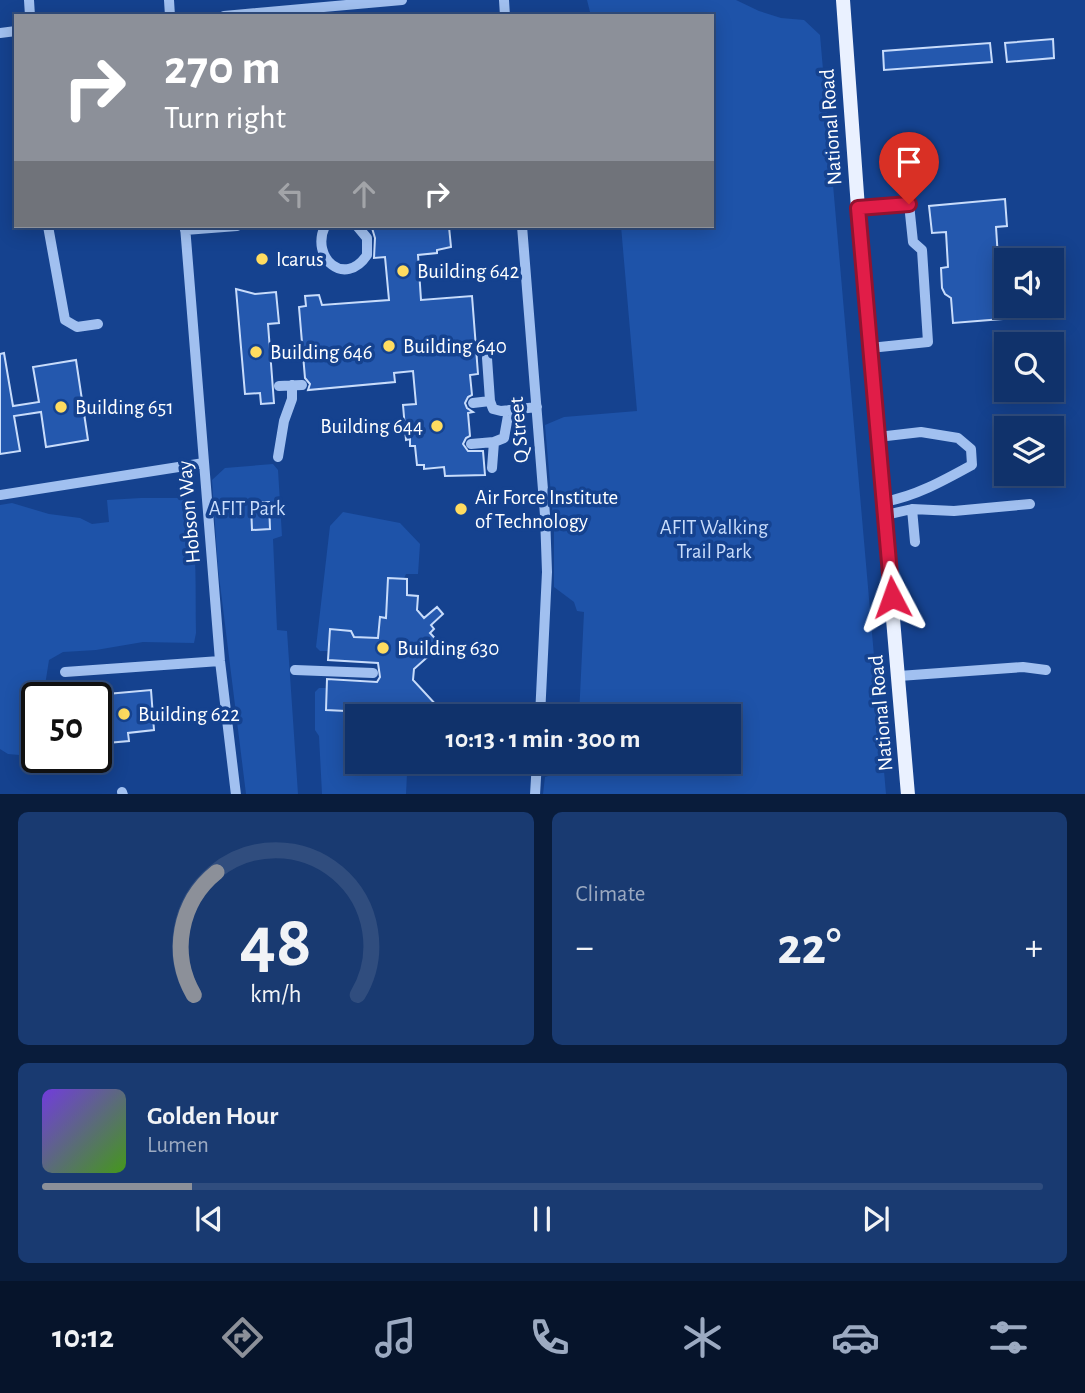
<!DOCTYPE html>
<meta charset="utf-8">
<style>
:root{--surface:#10326b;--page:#193a71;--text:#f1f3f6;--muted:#9caac1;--line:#304d7e;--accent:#8c9099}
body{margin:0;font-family:"Alegreya Sans",sans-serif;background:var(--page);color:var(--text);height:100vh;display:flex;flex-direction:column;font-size:26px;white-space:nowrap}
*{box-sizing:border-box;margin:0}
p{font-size:23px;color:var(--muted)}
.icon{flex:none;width:38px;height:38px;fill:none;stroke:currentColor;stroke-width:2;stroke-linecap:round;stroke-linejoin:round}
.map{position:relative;height:794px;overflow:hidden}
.details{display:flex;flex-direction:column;gap:18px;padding:18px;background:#091c3b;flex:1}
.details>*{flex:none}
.hud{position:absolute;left:14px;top:14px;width:700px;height:214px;border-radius:0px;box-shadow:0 4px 18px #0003,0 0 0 2px var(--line);background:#8c9099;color:#fff;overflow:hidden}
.buttons{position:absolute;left:994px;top:248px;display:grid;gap:14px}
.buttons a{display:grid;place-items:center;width:70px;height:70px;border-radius:0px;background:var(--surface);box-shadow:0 4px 18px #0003,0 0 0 2px var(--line);font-size:35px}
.speed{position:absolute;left:21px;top:682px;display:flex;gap:14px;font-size:35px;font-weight:700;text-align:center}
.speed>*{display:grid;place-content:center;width:91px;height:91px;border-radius:50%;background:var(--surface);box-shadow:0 4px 18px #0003,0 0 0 2px var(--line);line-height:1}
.speed .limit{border:4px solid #111;border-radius:10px;background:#fff;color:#111}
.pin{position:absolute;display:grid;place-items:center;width:60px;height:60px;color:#fff;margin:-72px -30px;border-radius:50% 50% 50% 0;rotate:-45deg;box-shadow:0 0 7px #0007}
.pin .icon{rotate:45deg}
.me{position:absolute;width:77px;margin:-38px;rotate:356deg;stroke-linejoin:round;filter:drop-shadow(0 0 5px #0008)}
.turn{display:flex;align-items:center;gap:24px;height:147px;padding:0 35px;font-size:32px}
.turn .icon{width:91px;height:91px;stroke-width:2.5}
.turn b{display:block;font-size:49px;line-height:60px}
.lanes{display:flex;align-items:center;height:66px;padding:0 35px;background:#0003;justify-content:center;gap:35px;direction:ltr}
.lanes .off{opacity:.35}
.big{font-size:52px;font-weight:700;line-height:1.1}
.details .widget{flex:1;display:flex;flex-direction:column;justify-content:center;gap:10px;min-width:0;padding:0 24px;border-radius:10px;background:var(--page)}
.details .dial{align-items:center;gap:0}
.dial svg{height:182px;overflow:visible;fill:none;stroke:var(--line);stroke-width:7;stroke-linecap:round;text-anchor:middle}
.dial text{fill:var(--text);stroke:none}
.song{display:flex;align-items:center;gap:21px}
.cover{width:84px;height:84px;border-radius:10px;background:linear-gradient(135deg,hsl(260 70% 55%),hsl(100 70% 35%))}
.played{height:7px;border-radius:4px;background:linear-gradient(90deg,var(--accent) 15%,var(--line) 15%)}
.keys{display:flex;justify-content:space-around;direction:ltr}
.heat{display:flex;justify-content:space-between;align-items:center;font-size:38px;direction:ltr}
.details .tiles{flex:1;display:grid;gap:18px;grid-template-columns:1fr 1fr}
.widget:last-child{grid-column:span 2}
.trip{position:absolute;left:345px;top:704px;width:396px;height:70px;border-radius:0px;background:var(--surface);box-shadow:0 4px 18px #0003,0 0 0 2px var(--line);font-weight:700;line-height:70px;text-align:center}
.tab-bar{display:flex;height:112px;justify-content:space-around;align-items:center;background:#06142b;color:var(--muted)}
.tab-bar .icon{width:49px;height:49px}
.tab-bar .active{color:var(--accent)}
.tab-bar b{font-size:32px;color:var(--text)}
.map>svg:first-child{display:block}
.green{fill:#1e53a9}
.building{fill:#2458ae;stroke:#c8dcfb;stroke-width:2}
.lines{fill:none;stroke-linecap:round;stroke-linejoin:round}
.minor{stroke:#a1c0f0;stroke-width:10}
.major{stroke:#eaf1ff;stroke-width:14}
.route-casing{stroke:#92132f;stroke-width:18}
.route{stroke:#e11d48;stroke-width:12}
.poi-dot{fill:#ffdc60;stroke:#15428f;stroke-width:2.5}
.labels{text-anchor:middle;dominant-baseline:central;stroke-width:7;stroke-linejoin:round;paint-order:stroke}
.street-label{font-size:21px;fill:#fff;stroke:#15428f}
.poi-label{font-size:21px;fill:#fff;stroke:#15428f;text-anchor:start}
.park-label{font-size:21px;fill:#c8dcfb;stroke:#15428f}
</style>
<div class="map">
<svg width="1085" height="795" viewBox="0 0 1085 795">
<rect width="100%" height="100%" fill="#15428f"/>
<path class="green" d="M 587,0 L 736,0 L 759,11 L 781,18 L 804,20 L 820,35 L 886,794 L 543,794 L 545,777 L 565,771 L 570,761 L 728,761 L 728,716 L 579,716 L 584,612 L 577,611 L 574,602 L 554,587 L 554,529 L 545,425 L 564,417 L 637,411 L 621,226 L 712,226 L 712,16 L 591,16 Z
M 273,464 L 278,470 L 282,536 L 273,539 L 277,630 L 287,631 L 298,794 L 246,794 L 218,568 L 212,480 L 225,468 Z
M 141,498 L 187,498 C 198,541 195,589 196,633 L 194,643 L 143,642 L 96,650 L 63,652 L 49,660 L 43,698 L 37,698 L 37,736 L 31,756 L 8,754 L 0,749 L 0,505 L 12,503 L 49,514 L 80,518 L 92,524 L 109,522 L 107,500 Z
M 343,512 L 400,523 L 420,544 L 418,574 L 406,574 L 386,618 L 380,618 L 378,638 L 354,637 L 350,631 L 330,629 L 329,651 L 320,651 L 316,647 L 330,526 Z
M 319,688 L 327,688 L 326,710 L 346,711 L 350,705 L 375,707 L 374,716 L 357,716 L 357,761 L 379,761 L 379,768 L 395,768 L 396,773 L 407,774 L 406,794 L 322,794 L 319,736 L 315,730 L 315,692 Z"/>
<path class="building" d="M 1053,39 L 1054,58 L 1007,62 L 1005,43 Z
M 990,43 L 992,62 L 884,70 L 883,51 Z
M 1005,199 L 1007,226 L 996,227 L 1002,319 L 953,323 L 951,298 L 945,294 L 942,288 L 941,268 L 948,267 L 946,232 L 932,233 L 929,206 Z
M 375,226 L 449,227 L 451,247 L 437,250 L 437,253 L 418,255 L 421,300 L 472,296 L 478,374 L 470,375 L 472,395 L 468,397 L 465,403 L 467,408 L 473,412 L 468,413 L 470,436 L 466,438 L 463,444 L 468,451 L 483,451 L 485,475 L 445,476 L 444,467 L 424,469 L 424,465 L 417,465 L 415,446 L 410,446 L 410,439 L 406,440 L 403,405 L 416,404 L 413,371 L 394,373 L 395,382 L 308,390 L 310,384 L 305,378 L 299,307 L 306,306 L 305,296 L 319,295 L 322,305 L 389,300 L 385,257 L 374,258 L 375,238 L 372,228 L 375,228 Z
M 236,289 L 255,294 L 276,292 L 279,323 L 268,324 L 274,403 L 261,404 L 260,393 L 245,394 Z
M 4,353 L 13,406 L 39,402 L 33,367 L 76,360 L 88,440 L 46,447 L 41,412 L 14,416 L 20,451 L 0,454 L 0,354 Z
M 269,502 L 270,529 L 252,530 L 251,503 Z
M 388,578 L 407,579 L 407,595 L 418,596 L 417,610 L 424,618 L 437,607 L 443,614 L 431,625 L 434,629 L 430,633 L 441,645 L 414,669 L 413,680 L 438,707 L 429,716 L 374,716 L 375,707 L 350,705 L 346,711 L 326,710 L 327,679 L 377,682 L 380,677 L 378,663 L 328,660 L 330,629 L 351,631 L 354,637 L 378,638 L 380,617 L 386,618 Z
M 151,690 L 154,730 L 128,733 L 129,741 L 96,744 L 96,695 Z"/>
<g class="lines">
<path class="minor" d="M 29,0 L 30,16
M 169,0 L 170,16
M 504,0 L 505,16
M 224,16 L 402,0
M 0,33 L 16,31
M 858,208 L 909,204 L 913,242 L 922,250 L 928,342 L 870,348
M 48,226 L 65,320 L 77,327 L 98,324
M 185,226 L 220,661 L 236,795
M 325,226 C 310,258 345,288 367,255 L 367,238 L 357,226
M 522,226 L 545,515 L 547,572 L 540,716
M 185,230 L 237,226
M 487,358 L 490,401 L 493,409 L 501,411 L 537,407
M 279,386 L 302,385
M 473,403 L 490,401
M 878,437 L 921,432 L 958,438 L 971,449 L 972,465 C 943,481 916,496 884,502
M 471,444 L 494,442 L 504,438 L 509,410
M 278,457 L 284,421 L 292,399 L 292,385
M 492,468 L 494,442
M 0,495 L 204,463
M 912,509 L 915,542
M 886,515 L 912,509 L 954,511 L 1030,504
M 295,670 L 373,673
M 65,672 L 220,661
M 899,676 L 1023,667 L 1046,670
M 122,792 L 123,795
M 535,795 L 537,761"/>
<path class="major" d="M 843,0 L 858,208 L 908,795"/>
</g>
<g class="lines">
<defs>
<path id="route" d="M 892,597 L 858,208 L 909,204"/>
</defs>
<use href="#route" class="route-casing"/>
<use href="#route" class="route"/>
</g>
<g class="poi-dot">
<circle cx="262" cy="259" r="7"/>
<circle cx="403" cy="271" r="7"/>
<circle cx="389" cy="346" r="7"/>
<circle cx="256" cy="352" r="7"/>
<circle cx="61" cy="407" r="7"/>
<circle cx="437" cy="426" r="7"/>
<circle cx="461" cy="509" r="7"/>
<circle cx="383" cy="648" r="7"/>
<circle cx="124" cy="714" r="7"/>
</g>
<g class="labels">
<g class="street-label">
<text transform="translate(831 127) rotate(-94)">National Road</text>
<text transform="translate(519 430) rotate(-95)">Q Street</text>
<text transform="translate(189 512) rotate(-95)">Hobson Way</text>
<text transform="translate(881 713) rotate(-95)">National Road</text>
</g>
<g class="poi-label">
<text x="276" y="259">Icarus</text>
<text x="417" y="271">Building 642</text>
<text x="403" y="346">Building 640</text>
<text x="270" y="352">Building 646</text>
<text x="75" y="407">Building 651</text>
<text x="423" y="426" text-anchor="end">Building 644</text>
<text x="475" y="497">Air Force Institute<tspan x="475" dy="24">of Technology</tspan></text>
<text x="397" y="648">Building 630</text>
<text x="138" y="714">Building 622</text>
</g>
<g class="park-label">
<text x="247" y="508">AFIT Park</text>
<text x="714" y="527">AFIT Walking<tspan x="714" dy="24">Trail Park</tspan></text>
</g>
</g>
</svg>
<div class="buttons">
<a><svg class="icon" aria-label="sound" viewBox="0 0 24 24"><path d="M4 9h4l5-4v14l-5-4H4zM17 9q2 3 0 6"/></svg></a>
<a><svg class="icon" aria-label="search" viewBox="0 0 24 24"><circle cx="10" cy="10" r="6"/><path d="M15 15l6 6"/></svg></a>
<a><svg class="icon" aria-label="layers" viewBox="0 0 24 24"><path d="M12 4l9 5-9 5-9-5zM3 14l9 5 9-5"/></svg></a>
</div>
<div class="speed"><div class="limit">50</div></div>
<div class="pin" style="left:909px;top:204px;background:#d93025"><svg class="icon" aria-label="arrive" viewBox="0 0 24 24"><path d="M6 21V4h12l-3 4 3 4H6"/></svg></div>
<svg class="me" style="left:892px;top:597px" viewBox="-20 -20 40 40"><path d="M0-17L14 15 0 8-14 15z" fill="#e11d48" stroke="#fff" stroke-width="4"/></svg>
<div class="trip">10:13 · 1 min · 300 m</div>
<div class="hud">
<div class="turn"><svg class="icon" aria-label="right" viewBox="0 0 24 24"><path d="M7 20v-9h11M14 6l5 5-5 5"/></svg><div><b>270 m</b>Turn right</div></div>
<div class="lanes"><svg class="icon off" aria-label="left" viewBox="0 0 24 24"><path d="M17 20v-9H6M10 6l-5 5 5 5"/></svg><svg class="icon off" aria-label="ahead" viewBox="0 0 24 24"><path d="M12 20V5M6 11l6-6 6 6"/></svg><svg class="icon" aria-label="right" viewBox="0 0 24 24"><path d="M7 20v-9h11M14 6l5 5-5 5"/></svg></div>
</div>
</div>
<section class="details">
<div class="tiles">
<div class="widget dial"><svg viewBox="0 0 100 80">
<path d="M14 69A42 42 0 1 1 86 69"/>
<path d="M14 69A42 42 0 0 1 24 15" stroke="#8c9099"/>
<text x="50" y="56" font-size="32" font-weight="700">48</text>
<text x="50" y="72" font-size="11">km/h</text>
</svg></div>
<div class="widget"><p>Climate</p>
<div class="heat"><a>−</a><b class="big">22°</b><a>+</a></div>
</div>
<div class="widget">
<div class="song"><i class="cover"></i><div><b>Golden Hour</b><p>Lumen</p></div></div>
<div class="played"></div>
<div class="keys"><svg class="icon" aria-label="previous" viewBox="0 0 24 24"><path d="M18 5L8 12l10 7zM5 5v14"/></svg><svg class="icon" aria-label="pause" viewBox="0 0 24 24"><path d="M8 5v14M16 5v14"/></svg><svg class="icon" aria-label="next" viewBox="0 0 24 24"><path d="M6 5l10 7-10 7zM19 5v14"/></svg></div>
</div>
</div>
</section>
<nav class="tab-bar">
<b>10:12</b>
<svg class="icon active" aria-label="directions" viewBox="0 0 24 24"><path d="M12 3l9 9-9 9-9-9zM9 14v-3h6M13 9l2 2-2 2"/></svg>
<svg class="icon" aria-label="music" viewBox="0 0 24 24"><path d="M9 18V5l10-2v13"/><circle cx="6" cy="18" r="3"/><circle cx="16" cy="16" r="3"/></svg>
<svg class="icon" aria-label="phone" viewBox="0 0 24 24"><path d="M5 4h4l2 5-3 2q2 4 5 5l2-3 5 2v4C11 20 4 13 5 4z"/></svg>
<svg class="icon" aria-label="climate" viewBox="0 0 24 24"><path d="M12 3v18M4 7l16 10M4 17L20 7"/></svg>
<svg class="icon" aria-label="car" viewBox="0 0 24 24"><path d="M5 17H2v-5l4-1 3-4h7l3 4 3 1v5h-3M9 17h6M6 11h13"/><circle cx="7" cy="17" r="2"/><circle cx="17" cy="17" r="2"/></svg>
<svg class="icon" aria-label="filters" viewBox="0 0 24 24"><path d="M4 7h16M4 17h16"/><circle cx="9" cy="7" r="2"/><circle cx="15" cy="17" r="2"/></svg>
</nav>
